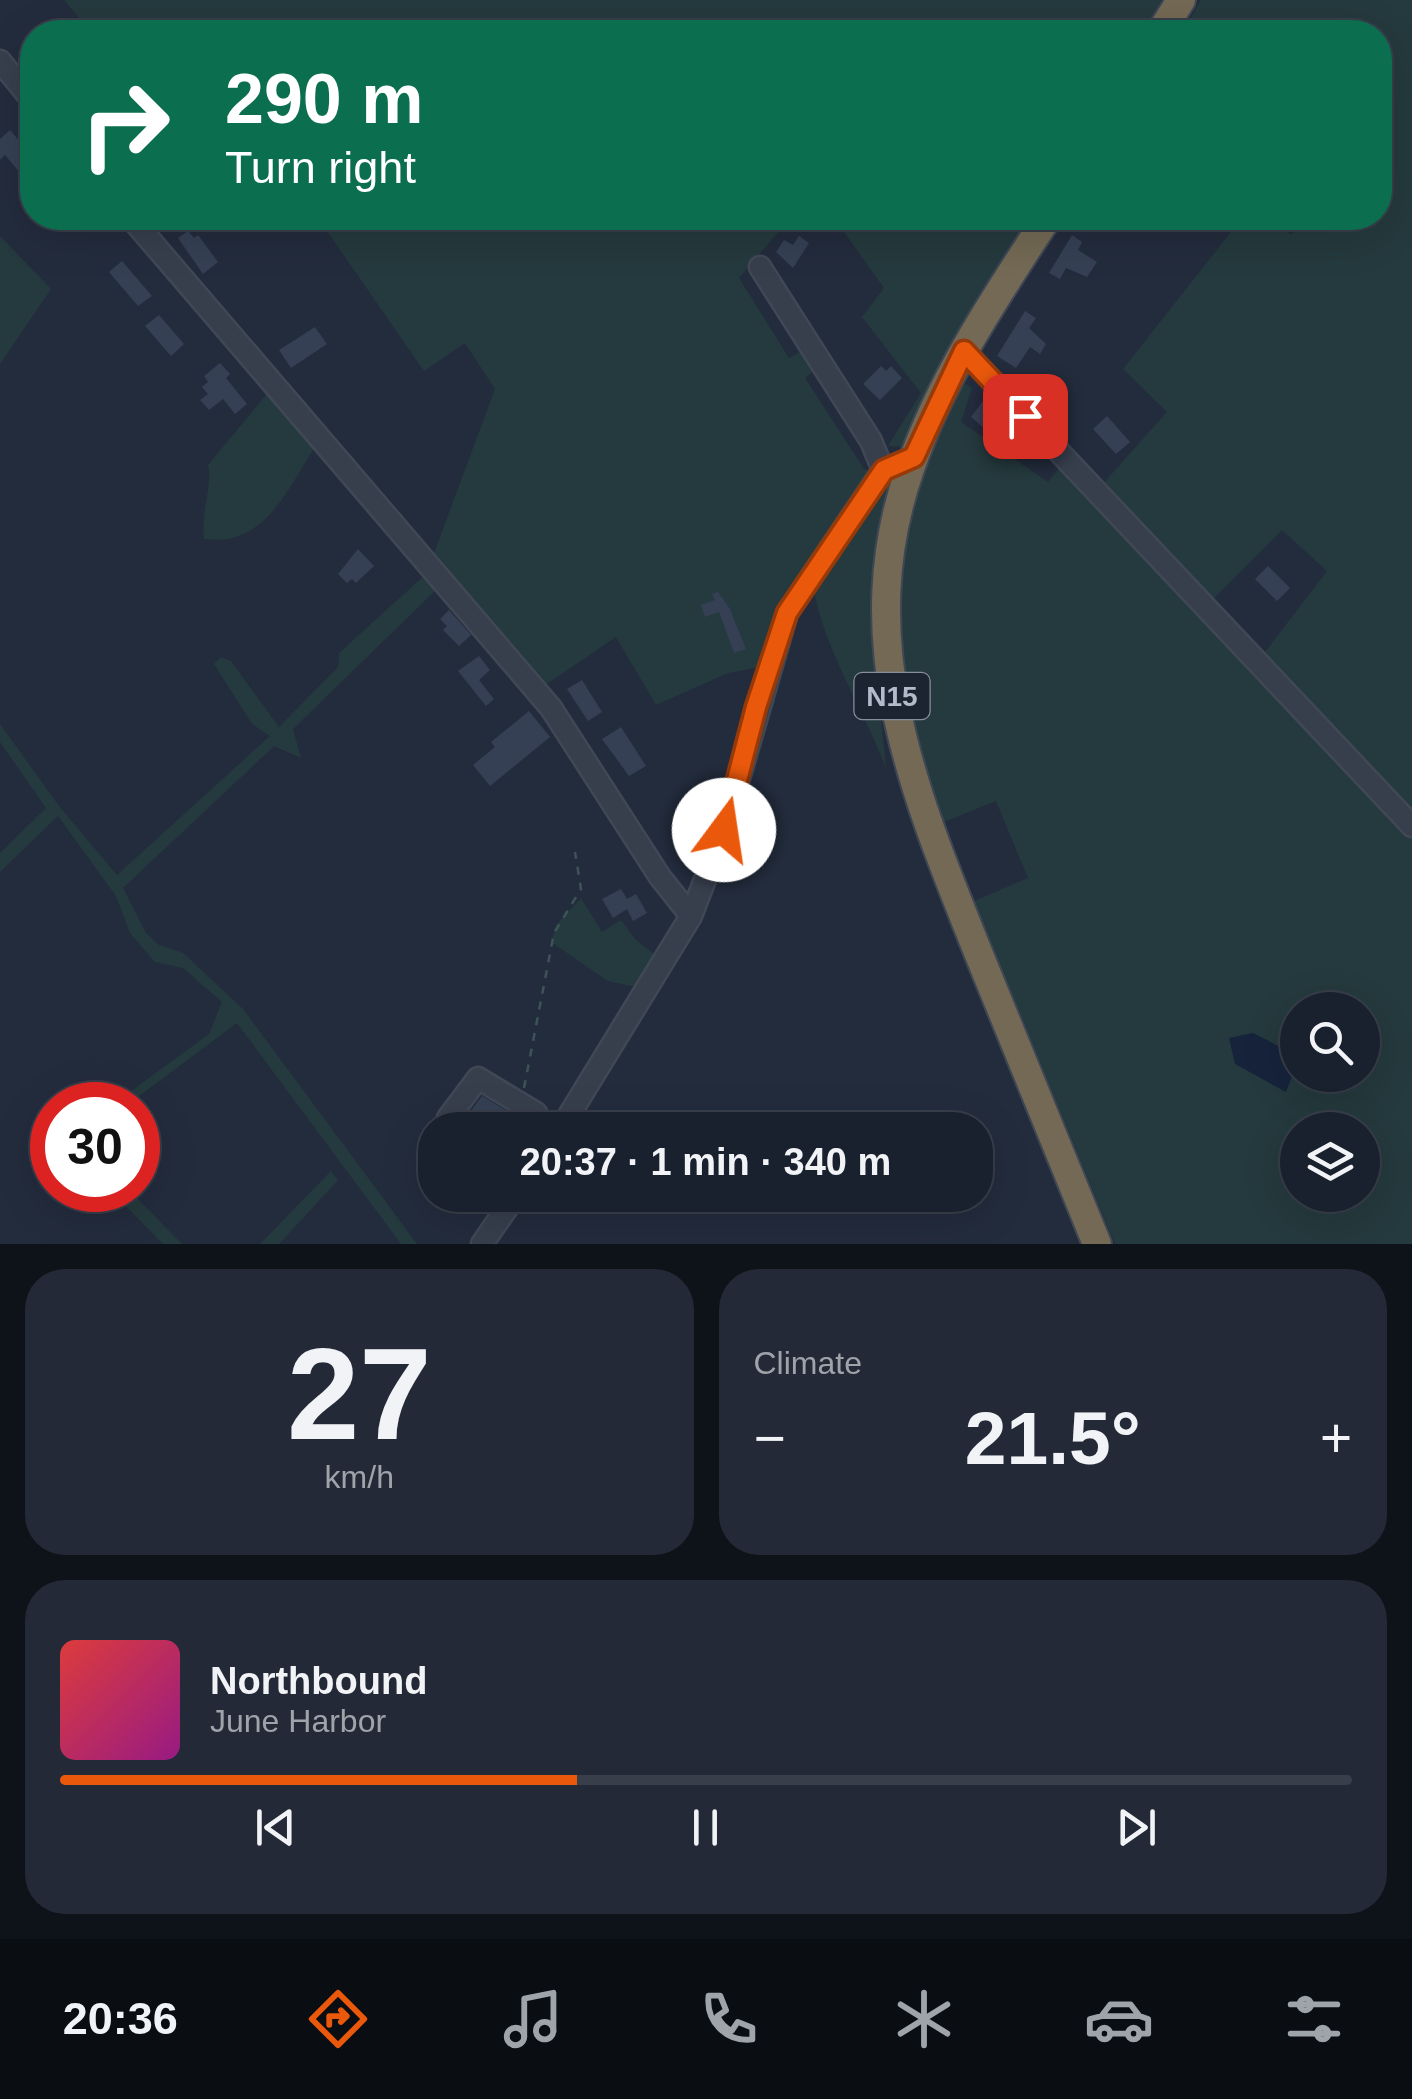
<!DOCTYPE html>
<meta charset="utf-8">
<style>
:root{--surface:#1a212e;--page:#232936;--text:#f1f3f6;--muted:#9fa3aa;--line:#383e4a;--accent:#ea580c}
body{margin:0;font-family:Helvetica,sans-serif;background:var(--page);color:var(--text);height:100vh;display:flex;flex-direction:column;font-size:38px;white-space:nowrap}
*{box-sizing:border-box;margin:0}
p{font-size:32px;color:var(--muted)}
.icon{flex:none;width:55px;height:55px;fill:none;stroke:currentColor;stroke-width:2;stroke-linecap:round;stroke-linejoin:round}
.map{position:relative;height:1244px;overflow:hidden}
.drawer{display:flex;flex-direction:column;gap:25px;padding:25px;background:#0e1219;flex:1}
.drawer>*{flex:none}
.guide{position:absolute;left:20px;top:20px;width:1372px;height:210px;border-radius:40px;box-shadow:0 10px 40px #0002,0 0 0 2px var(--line);background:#0b6e4f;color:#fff;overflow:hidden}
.controls{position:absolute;left:1280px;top:992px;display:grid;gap:20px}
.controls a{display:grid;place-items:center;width:100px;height:100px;border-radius:50%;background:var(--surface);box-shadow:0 10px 40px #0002,0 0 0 2px var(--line);font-size:50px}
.speed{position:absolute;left:30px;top:1082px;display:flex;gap:20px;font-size:50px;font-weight:700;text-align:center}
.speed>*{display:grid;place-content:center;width:130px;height:130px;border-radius:50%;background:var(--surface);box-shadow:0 10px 40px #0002,0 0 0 2px var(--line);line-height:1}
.speed .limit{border:15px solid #d22;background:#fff;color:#111}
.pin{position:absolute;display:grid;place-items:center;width:85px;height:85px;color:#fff;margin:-42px;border-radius:20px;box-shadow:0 5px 15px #0006}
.me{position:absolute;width:110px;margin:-55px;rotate:14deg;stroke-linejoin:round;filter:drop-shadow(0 0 8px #0008)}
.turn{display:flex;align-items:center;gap:35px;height:210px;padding:0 40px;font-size:45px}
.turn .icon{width:130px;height:130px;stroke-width:2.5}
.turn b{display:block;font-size:70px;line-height:85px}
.big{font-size:75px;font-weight:800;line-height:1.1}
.drawer .widget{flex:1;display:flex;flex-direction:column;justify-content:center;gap:15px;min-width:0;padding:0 35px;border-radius:40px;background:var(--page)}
.drawer .dial{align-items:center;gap:0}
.dial b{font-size:130px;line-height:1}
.song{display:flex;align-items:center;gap:30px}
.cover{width:120px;height:120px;border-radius:15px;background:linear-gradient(135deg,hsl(0 70% 55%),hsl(310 70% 35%))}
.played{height:10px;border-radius:5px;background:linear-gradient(90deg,var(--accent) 40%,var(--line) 40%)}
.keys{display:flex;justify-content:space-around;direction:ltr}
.heat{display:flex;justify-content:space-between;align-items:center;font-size:55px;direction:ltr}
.drawer .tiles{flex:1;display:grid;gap:25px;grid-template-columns:1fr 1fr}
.widget:last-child{grid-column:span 2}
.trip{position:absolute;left:418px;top:1112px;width:575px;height:100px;border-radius:40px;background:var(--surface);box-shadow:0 10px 40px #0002,0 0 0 2px var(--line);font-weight:800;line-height:100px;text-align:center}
.tab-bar{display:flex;height:160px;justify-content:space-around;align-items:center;background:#0a0d12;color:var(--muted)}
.tab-bar .icon{width:70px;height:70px}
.tab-bar .on{color:var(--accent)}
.tab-bar b{font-size:45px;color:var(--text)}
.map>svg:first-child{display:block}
.green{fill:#253a3e;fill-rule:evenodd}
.water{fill:#16233b}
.building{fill:#354054}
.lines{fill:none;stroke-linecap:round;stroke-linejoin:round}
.minor-casing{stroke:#404856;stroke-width:25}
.highway-casing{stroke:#3f4755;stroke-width:32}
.path{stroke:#3e5356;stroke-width:2.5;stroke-dasharray:8 8;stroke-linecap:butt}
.minor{stroke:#373f4d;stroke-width:20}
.highway{stroke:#736954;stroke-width:28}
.route-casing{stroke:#983908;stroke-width:25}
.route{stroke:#ea580c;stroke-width:18}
.labels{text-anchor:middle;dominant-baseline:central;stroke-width:10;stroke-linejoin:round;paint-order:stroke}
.shield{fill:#1c2432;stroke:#868d9c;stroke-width:2.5}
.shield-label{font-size:28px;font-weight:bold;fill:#b3bac9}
</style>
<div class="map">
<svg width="1412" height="1244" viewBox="0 0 1412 1244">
<rect width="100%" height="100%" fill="#232c3d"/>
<path class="green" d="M 64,0 L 1162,0 L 1143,32 L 91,32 Z
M 1201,0 L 1412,0 L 1412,816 L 1259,660 L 1327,571 L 1282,530 L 1209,603 L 1100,487 L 1167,412 L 1123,369 L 1242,218 L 1271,218 L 1291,235 L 1307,218 L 1380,218 L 1380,32 L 1182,32 Z
M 318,218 L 790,218 L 739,278 L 789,358 L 802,351 L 815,369 L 805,378 L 864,469 L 872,470 L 791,590 L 760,667 L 728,673 L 656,705 L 616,637 L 538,690 L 431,561 L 495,389 L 465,343 L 424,371 Z
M 834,218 L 1034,218 L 912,420 L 906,447 L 888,446 L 921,393 L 862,317 L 884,288 Z
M 0,236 L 51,289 L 0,364 Z
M 966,384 L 972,388 L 961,422 L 1048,482 L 1063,463 L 1412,834 L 1412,1244 L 1115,1244 L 974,901 L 1028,878 L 996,801 L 944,822 L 942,814 L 935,814 C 901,705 884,591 917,479 C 926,448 945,417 959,388 ZM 1298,1010 L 1362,1010 L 1362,1075 L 1298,1075 ZM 1298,1130 L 1362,1130 L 1362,1195 L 1298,1195 Z
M 267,394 L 315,447 C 286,492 264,547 204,539 C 201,513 213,482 208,465 Z
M 889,483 L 873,561 L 871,617 L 886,768 C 862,705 826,654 813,587 L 881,485 Z
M 426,574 L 437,589 L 293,729 L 301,758 L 274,746 L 123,888 L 146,933 L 159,945 L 183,953 L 243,1009 L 417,1244 L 401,1244 L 237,1023 L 127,1105 L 112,1105 L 209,1034 L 222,1002 L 183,968 L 155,962 L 130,933 L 116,896 L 58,816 L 0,872 L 0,853 L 46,808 L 0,742 L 0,724 L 59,806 L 117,875 L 270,736 L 252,724 L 214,664 L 221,657 L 231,661 L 279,727 L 338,667 L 339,653 Z
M 581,898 L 602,932 L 621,920 L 636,940 L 661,959 L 641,988 L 608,981 L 551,942 L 557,924 Z
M 331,1171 L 338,1180 L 279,1244 L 260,1244 Z
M 110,1190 L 129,1190 L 182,1244 L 163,1244 Z"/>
<path class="water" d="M 1253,1033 L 1290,1052 L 1294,1071 L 1286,1092 L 1235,1064 L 1229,1038 Z"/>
<path class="building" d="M 10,130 L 32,156 L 32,187 L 5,155 L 0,160 L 0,139 Z
M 188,231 L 194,238 L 198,235 L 218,262 L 203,274 L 178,238 Z
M 1072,235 L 1082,242 L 1078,250 L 1097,262 L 1087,277 L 1066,268 L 1060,279 L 1049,273 Z
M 799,236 L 809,243 L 793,268 L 776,252 L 784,240 L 793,245 Z
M 122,261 L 152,296 L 138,306 L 109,272 Z
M 1025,311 L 1036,318 L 1029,328 L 1046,344 L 1040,354 L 1030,347 L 1016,368 L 997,356 Z
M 159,315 L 184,344 L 171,356 L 145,326 Z
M 315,327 L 327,344 L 291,368 L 279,350 Z
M 220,363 L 230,374 L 226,378 L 247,404 L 235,414 L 223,399 L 209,410 L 200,400 L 208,394 L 202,387 L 208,382 L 204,376 Z
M 881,366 L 886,371 L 891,366 L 902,378 L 880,400 L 863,384 Z
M 986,397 L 998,407 L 990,418 L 1013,438 L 1006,447 L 971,417 Z
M 1107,416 L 1130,442 L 1116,454 L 1093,429 Z
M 358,549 L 374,566 L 356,583 L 352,579 L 347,583 L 338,574 Z
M 1268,566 L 1290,588 L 1277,601 L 1255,579 Z
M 718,592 L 730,609 L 746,649 L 734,653 L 719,612 L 705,617 L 701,605 L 715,600 L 712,594 Z
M 449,610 L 471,635 L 459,646 L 443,630 L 447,626 L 440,619 Z
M 479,656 L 490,670 L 479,680 L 494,699 L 486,706 L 458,671 Z
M 582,680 L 602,712 L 588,721 L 567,689 Z
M 529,711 L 550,737 L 490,786 L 473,765 L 495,747 L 491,742 Z
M 621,727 L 646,766 L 629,776 L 602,739 Z
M 621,889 L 627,899 L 636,894 L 647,913 L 633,921 L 627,909 L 613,918 L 602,899 Z
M 482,1096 L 522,1120 L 521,1130 L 481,1130 L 471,1122 L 466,1117 Z"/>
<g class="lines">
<defs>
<path id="minor" d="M 0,61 L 32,100
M 131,218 L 551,708 L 660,877 L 691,916 L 560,1130
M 760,267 L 871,441 L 883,470
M 964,351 L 1412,826
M 691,916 L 724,830 L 787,613 L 883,470 L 914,457
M 460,1130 L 448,1118 L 478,1078 L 536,1113 L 535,1130
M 482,1244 L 516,1195"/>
<path id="highway" d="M 1161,32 L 1181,0
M 1047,218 C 995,298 941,378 910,469 C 849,643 916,797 980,957 C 1019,1053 1058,1148 1097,1244"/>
</defs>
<use href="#minor" class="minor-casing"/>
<use href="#highway" class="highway-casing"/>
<path class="path" d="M 524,1088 L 554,933 L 581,889 L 575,852"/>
<use href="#minor" class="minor"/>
<use href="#highway" class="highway"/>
</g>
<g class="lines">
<defs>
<path id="route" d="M 724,830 L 756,707 L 787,613 L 884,470 L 914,457 L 964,351 L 1025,416"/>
</defs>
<use href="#route" class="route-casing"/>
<use href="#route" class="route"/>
</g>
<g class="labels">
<rect class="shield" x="854.5" y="673" width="75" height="46" rx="8"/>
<g class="shield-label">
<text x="892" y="696">N15</text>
</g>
</g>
</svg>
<div class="controls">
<a><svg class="icon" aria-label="search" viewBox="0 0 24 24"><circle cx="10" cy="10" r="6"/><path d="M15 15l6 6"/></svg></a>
<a><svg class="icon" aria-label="layers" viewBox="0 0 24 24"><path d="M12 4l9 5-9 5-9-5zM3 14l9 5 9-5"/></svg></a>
</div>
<div class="speed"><div class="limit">30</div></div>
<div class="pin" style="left:1025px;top:416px;background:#d93025"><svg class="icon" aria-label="arrive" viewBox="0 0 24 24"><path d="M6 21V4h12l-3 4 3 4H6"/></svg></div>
<svg class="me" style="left:724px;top:830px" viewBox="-20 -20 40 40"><circle r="19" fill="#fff"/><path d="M0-13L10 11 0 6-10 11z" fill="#ea580c"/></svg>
<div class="trip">20:37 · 1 min · 340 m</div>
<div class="guide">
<div class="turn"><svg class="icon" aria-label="right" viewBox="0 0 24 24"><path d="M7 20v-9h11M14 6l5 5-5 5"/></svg><div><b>290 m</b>Turn right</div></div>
</div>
</div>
<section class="drawer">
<div class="tiles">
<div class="widget dial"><b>27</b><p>km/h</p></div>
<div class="widget"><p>Climate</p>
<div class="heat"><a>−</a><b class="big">21.5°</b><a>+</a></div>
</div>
<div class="widget">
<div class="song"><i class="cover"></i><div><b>Northbound</b><p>June Harbor</p></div></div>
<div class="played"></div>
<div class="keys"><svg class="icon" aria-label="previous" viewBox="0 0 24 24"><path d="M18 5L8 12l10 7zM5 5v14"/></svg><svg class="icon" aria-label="pause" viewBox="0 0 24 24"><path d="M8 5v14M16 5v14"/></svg><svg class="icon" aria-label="next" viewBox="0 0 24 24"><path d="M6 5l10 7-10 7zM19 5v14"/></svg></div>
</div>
</div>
</section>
<nav class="tab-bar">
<b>20:36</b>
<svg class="icon on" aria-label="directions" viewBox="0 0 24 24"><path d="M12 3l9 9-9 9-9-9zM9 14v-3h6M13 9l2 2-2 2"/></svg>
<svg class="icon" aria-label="music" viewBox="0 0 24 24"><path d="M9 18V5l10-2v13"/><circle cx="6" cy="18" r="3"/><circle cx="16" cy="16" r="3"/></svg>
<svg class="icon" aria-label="phone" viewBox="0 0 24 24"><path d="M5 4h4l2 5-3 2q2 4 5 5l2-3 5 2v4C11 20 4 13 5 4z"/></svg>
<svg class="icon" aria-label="climate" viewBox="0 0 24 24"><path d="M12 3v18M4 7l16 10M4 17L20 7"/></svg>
<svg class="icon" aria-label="car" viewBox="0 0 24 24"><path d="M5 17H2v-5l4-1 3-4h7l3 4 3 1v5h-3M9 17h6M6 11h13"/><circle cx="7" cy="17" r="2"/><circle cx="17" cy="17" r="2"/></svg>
<svg class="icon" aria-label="filters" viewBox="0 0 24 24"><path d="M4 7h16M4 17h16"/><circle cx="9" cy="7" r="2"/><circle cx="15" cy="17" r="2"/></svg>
</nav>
